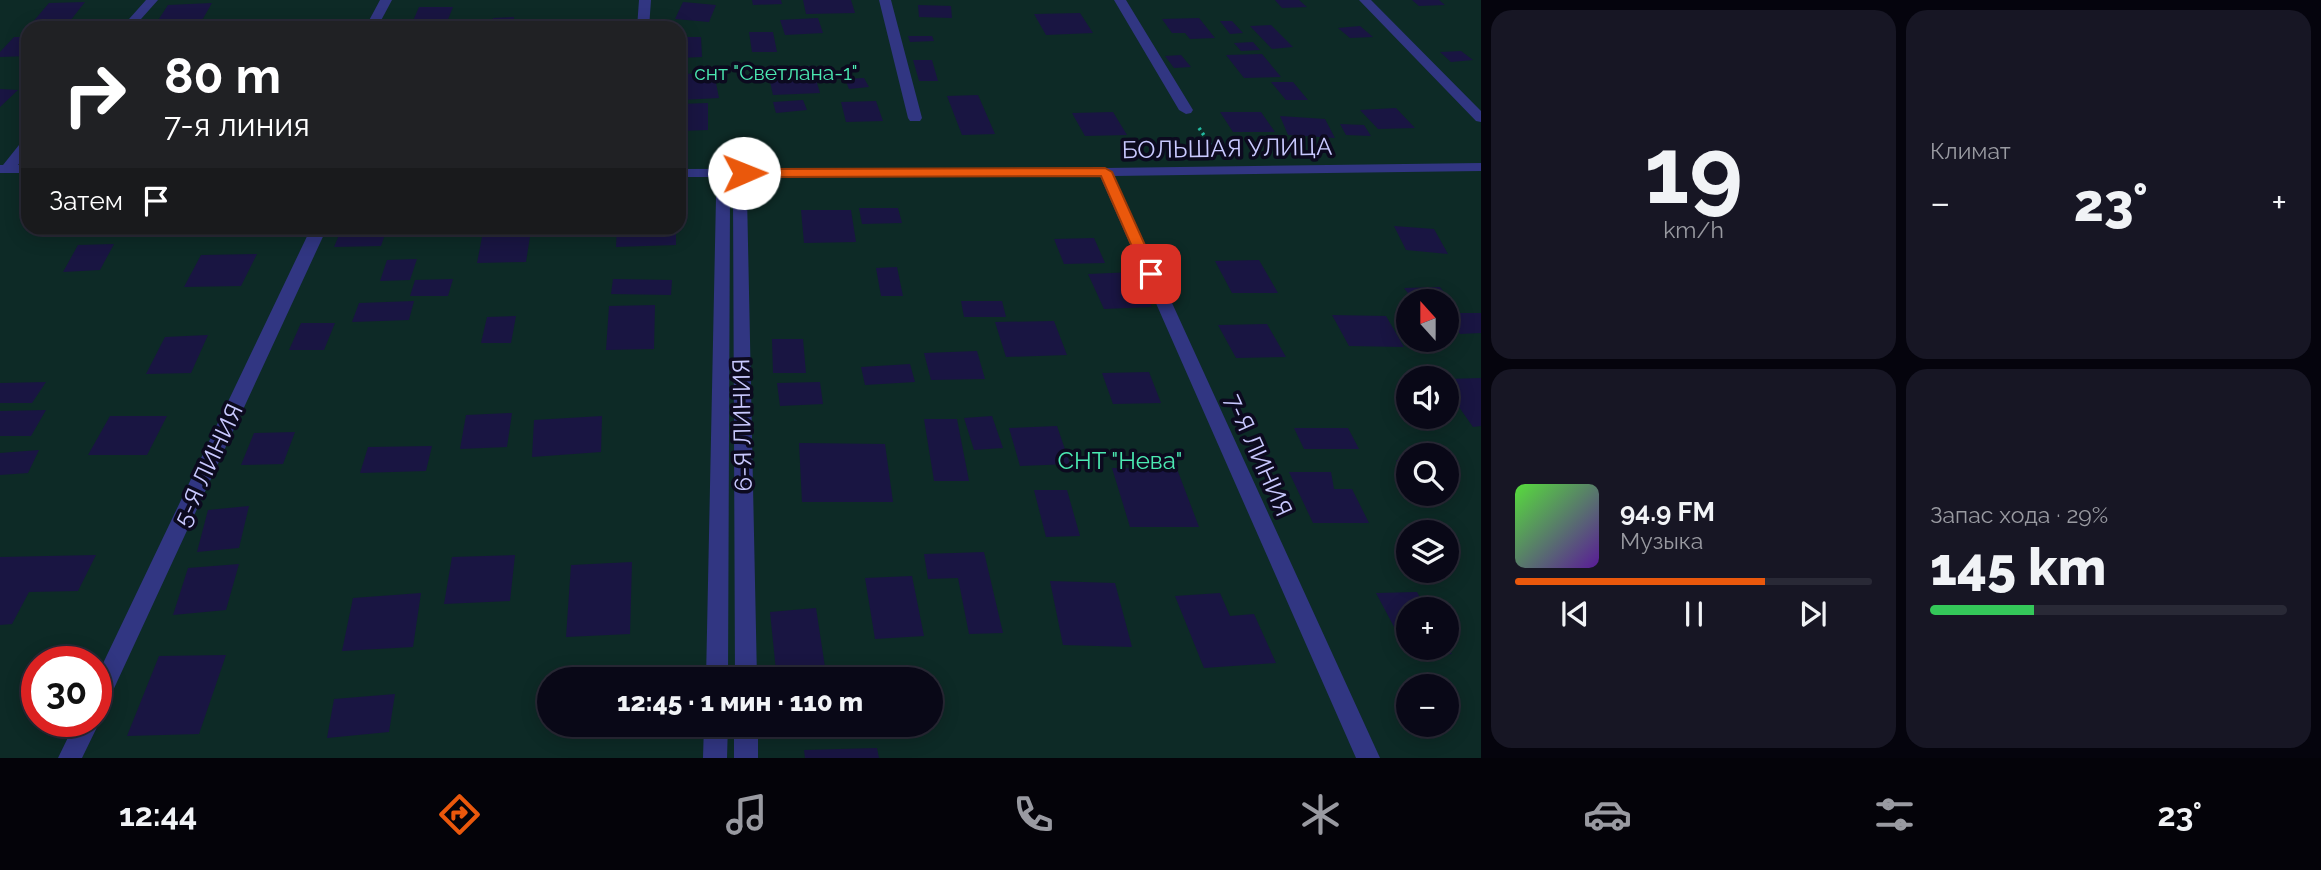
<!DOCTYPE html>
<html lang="ru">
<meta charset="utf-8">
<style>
:root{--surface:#090817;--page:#171624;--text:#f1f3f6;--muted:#999aa1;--line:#292936;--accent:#ea580c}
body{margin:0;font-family:Raleway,sans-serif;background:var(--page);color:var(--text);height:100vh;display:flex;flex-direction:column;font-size:26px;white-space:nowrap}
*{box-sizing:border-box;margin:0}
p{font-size:23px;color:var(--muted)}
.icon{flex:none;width:38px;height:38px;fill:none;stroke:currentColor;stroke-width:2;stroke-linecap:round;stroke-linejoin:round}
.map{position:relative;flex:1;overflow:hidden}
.panel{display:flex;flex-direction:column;gap:10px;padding:10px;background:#05040d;width:840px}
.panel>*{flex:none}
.guide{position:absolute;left:21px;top:21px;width:665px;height:214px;border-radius:21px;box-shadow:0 4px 18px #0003,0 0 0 2px var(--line);background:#202124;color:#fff;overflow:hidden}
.needle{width:46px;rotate:339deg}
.controls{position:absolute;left:1396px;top:289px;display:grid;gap:14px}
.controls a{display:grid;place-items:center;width:63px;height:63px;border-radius:50%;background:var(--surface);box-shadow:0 4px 18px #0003,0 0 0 2px var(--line);font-size:35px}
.speed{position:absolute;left:21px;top:646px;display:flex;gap:14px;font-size:35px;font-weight:700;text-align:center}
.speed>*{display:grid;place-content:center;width:91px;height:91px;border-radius:50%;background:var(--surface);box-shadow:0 4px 18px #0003,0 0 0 2px var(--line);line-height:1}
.speed .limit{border:10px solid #d22;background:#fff;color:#111}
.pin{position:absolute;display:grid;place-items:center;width:60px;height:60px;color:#fff;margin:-30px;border-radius:14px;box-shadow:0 4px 10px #0006}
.me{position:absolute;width:77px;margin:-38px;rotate:89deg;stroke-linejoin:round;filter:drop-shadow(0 0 5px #0008)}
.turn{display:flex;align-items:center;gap:24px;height:147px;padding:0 28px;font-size:32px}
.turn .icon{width:91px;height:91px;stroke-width:2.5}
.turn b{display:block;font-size:49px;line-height:60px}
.then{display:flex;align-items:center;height:66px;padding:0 28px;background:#0003;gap:14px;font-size:26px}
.big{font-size:52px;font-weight:800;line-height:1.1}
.panel .widget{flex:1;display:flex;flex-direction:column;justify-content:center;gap:10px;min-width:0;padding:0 24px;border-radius:21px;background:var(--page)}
.panel .dial{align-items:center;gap:0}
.dial b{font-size:91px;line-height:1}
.song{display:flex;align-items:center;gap:21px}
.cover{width:84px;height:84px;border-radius:10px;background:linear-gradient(135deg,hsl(110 70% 55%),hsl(270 70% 35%))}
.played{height:7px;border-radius:4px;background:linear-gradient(90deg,var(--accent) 70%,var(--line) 70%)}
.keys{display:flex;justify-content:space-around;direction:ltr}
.heat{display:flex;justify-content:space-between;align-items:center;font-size:38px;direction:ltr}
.charge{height:10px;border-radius:5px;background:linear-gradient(90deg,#34c759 29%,var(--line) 0)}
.panel .tiles{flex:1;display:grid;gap:10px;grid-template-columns:repeat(2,1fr)}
.trip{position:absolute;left:537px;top:667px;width:406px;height:70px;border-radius:35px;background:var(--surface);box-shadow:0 4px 18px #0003,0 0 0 2px var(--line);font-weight:800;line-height:70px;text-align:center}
.menu{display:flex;height:112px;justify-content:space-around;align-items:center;background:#040309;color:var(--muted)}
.menu .icon{width:49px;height:49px}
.menu .selected{color:var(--accent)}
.menu b{font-size:32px;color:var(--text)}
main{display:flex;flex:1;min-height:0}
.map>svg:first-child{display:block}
.green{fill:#0d2a26;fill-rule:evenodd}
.building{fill:#191542}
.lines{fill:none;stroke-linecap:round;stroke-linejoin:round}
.path{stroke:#23b9a0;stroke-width:3.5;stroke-dasharray:2.5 3.5;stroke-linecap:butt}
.lane{fill:#313682;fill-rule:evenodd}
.street{fill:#313682;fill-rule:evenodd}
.route{fill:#ea580c;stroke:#983908;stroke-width:2}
.labels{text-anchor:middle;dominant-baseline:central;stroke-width:7;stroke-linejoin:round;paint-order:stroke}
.far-park-label{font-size:21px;fill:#4be9b1;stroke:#0c0a1f}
.street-label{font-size:24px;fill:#c9c9ff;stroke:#0c0a1f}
.park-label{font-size:24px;fill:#4be9b1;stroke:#0c0a1f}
</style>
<main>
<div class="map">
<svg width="1481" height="758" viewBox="0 0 1481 758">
<rect width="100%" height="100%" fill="#0c0a1f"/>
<path class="green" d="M 0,0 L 1481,0 L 1481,758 L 0,758 ZM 28,28 L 679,28 L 679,228 L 28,228 ZM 1409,301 L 1447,301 L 1447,340 L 1409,340 ZM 1409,378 L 1447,378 L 1447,416 L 1409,416 ZM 1409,455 L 1447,455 L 1447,494 L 1409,494 ZM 1409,532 L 1447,532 L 1447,570 L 1409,570 ZM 1409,609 L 1447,609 L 1447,648 L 1409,648 ZM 37,662 L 96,662 L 96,721 L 37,721 ZM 550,679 L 931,679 L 931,724 L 550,724 ZM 1409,686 L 1447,686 L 1447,724 L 1409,724 Z"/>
<path class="building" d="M 752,0 L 781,0 L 782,4 L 753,5 Z
M 803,0 L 851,0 L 855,13 L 806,14 Z
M 1275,0 L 1299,0 L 1307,7 L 1282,8 Z
M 1412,0 L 1439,0 L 1445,5 L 1419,6 Z
M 85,2 L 70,21 L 32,23 L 49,3 Z
M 683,2 L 716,5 L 709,22 L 675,19 Z
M 212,3 L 201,22 L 155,25 L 168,5 Z
M 918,5 L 951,6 L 952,18 L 919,17 Z
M 419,7 L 453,7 L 445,27 L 410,28 Z
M 1080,13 L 1093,33 L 1046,35 L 1034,14 Z
M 514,17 L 513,27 L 492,28 L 493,18 Z
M 818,18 L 823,33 L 785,35 L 780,20 Z
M 1199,18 L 1215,38 L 1190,39 L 1185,33 L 1172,33 L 1162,19 Z
M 1220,21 L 1232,21 L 1243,33 L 1230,34 Z
M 318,24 L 317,28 L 279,28 L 281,25 Z
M 1271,25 L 1293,47 L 1272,49 L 1250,26 Z
M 1360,26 L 1373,37 L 1350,38 L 1338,28 Z
M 749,32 L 773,32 L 777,52 L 752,52 Z
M 908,36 L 932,36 L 934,41 L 910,42 Z
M 14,37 L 28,37 L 28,56 L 0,57 L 0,52 Z
M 679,37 L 701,37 L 702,57 L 679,58 Z
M 1253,42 L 1260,50 L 1241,51 L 1234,43 Z
M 1461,51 L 1473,60 L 1451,62 L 1440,52 Z
M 1262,54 L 1281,77 L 1244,78 L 1226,55 Z
M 1181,55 L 1191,67 L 1174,68 L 1165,56 Z
M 913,60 L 932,60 L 938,81 L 919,81 Z
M 812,66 L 820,93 L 773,95 L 767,68 Z
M 714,73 L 719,98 L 682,100 L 679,74 Z
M 864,78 L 869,87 L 849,89 L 845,79 Z
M 1271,82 L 1293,82 L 1308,100 L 1286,100 Z
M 0,89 L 18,90 L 0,107 Z
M 978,95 L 995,134 L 962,135 L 947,96 Z
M 803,100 L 807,110 L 776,113 L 773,102 Z
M 876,101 L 883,121 L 846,122 L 841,102 Z
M 708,103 L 708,130 L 679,131 L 679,104 Z
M 1396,108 L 1415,128 L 1378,129 L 1360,110 Z
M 1113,112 L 1127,135 L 1085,136 L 1072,113 Z
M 1220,112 L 1261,112 L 1275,132 L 1233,132 Z
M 1280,116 L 1325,119 L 1335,138 L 1288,135 Z
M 1340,124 L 1364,125 L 1371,136 L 1346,135 Z
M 859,208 L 898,208 L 902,223 L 862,224 Z
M 801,210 L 851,210 L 856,242 L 804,243 Z
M 1394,226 L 1434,229 L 1448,254 L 1406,250 Z
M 342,228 L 387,228 L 381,246 L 334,247 Z
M 547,228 L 587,228 L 587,232 L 547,235 Z
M 617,228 L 676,228 L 676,245 L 616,247 Z
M 531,230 L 526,262 L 477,263 L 483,232 Z
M 1094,238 L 1105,263 L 1064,264 L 1054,239 Z
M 114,244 L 100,270 L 63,272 L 78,245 Z
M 257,254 L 241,286 L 184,287 L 201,255 Z
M 417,259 L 410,280 L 380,281 L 387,260 Z
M 1259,260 L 1278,293 L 1232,293 L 1215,261 Z
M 897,267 L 903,296 L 881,296 L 876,268 Z
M 1135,272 L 1152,307 L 1104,309 L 1088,274 Z
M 453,279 L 448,296 L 410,296 L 415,280 Z
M 613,279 L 672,280 L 671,295 L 611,294 Z
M 1440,287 L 1453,305 L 1447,305 L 1447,301 L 1414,301 L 1404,288 Z
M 414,301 L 409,320 L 352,322 L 359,303 Z
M 961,301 L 1002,301 L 1006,317 L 964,317 Z
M 655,305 L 654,349 L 606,350 L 609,306 Z
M 1447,313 L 1481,313 L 1481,333 L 1460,334 Z
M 1332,315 L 1386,316 L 1404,347 L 1349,346 Z
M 516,316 L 511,343 L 481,343 L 487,317 Z
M 1054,321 L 1067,355 L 1006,357 L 995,322 Z
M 301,323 L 335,323 L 324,350 L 289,350 Z
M 1267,324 L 1286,357 L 1236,358 L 1218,325 Z
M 208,335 L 191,373 L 146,374 L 165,337 Z
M 772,339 L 803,339 L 806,373 L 773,373 Z
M 977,351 L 985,379 L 931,380 L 924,353 Z
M 910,364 L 915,382 L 865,385 L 861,367 Z
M 1149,372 L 1161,403 L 1113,404 L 1102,373 Z
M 1481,378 L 1481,426 L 1473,427 L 1447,390 L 1447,379 Z
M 46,382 L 32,403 L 0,403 L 0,383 Z
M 820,382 L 823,404 L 780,406 L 777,383 Z
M 46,410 L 31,436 L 0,436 L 0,411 Z
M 512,413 L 507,447 L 460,449 L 466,415 Z
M 110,416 L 167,416 L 147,455 L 88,455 Z
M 602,416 L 601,452 L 532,457 L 534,420 Z
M 992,416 L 1003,448 L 974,450 L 964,418 Z
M 924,419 L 957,419 L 969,481 L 934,481 Z
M 1057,426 L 1070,464 L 1020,466 L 1009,428 Z
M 1294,428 L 1348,428 L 1359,449 L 1304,449 Z
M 295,432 L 283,464 L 241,465 L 254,433 Z
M 799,443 L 885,444 L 893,502 L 802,502 Z
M 432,446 L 426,471 L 360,473 L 368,447 Z
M 39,450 L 28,473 L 0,475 L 0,453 Z
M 1396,460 L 1409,460 L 1409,483 Z
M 1112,468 L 1177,469 L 1199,527 L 1130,527 Z
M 1289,472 L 1331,472 L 1334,489 L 1352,489 L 1369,523 L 1313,523 Z
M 1034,490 L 1067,490 L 1080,536 L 1046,537 Z
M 249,506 L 239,548 L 197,552 L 208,510 Z
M 984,552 L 1003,633 L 969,634 L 958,578 L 928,579 L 924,554 Z
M 96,555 L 78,591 L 29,592 L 12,624 L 0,625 L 0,557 Z
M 515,555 L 510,601 L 444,604 L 452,557 Z
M 632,562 L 630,634 L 566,637 L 571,565 Z
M 239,564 L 226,610 L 173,615 L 188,568 Z
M 912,576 L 924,636 L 875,639 L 865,578 Z
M 1050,581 L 1115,583 L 1132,647 L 1063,645 Z
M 1417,592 L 1426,609 L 1409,609 L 1409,648 L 1448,648 L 1452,654 L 1409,655 L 1376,593 Z
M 421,593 L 413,647 L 342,651 L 353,598 Z
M 1220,593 L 1230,616 L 1254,614 L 1276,663 L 1204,668 L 1175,596 Z
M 816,608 L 825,667 L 776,671 L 770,612 Z
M 226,655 L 199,734 L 127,736 L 159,656 Z
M 395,694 L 389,732 L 327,738 L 334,699 Z
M 877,748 L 879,758 L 805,758 L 804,750 Z"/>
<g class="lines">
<path class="path" d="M 1199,128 L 1212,147"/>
<path class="lane" d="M 735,183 L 742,187 L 730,198 L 728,679 L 706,679 L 716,197 Z
M 704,724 L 728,724 L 727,758 L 703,758 Z"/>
<path class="street" d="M 146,0 L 158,0 L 133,28 L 121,28 Z
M 380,0 L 392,0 L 377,28 L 365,28 Z
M 639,0 L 651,0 L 649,28 L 637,28 Z
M 879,0 L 891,0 L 922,118 L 920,121 L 910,121 L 908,118 Z
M 1114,0 L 1126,0 L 1193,110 L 1191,113 L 1186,114 L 1179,110 Z
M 1359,0 L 1371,0 L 1481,111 L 1481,122 L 1476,121 Z
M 28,139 L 28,152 L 18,165 L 28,165 L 28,173 L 0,173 L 0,165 L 3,165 L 23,140 Z
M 1481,163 L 1481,171 L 1114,176 L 1380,758 L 1356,758 L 1100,176 L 737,177 L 747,195 L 757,679 L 735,679 L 733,195 L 723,177 L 679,177 L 679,169 L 1105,168 Z
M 311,228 L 327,228 L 104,710 L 96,713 L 96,678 Z
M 96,713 L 100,721 L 82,758 L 58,758 L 76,721 L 96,721 Z
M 734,724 L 758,724 L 758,758 L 734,758 Z"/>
</g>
<path class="route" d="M 1105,168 L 1112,172 L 1158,274 L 1156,277 L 1146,277 L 1144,274 L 1101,176 L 744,177 L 738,173 L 744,169 Z"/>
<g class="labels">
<g class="far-park-label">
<text x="776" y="72">снт "Светлана-1"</text>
</g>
<g class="street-label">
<text transform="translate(1227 148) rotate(-1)">БОЛЬШАЯ УЛИЦА</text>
<text transform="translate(742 425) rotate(-91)">6-Я ЛИНИЯ</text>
<text transform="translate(1259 455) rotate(66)">7-Я ЛИНИЯ</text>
<text transform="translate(208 465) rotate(-65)">5-Я ЛИНИЯ</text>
</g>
<g class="park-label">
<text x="1120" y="460">СНТ "Нева"</text>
</g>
</g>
</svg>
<div class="controls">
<a><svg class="needle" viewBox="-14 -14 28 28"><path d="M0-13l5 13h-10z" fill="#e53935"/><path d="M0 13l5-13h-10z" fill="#999aa1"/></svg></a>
<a><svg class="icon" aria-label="sound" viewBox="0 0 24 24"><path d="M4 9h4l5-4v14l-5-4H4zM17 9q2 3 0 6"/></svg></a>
<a><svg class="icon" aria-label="search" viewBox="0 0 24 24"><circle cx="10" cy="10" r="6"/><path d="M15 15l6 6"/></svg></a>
<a><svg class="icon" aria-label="layers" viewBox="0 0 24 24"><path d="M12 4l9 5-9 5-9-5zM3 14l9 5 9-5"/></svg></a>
<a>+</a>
<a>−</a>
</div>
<div class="speed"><div class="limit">30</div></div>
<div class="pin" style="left:1151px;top:274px;background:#d93025"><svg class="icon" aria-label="arrive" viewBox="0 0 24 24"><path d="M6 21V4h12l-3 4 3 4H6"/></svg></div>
<svg class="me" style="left:744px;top:173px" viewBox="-20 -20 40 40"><circle r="19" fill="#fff"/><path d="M0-13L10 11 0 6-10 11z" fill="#ea580c"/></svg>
<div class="trip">12:45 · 1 мин · 110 m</div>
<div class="guide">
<div class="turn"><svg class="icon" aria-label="right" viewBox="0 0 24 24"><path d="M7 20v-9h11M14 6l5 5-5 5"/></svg><div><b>80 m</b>7-я линия</div></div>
<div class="then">Затем<svg class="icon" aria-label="arrive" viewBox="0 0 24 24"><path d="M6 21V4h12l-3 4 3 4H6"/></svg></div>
</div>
</div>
<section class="panel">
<div class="tiles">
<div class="widget dial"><b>19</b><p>km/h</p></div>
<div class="widget"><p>Климат</p>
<div class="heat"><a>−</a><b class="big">23°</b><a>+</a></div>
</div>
<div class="widget">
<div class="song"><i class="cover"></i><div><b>94.9 FM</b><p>Музыка</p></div></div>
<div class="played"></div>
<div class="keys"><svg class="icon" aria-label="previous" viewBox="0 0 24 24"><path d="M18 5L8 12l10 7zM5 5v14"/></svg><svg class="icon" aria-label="pause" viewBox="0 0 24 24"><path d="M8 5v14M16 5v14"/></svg><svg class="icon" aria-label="next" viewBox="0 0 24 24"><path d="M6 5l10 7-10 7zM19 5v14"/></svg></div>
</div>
<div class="widget"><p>Запас хода · 29%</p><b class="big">145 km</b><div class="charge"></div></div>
</div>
</section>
</main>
<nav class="menu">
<b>12:44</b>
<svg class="icon selected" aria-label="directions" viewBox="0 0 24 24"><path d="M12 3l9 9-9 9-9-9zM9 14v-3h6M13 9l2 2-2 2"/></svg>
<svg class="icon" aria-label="music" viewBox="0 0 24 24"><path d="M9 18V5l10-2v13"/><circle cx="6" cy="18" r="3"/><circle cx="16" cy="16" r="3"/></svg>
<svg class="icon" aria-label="phone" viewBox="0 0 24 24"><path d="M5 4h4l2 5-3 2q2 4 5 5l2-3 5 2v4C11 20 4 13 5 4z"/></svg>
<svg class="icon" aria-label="climate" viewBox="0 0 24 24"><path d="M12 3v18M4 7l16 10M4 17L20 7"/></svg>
<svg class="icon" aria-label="car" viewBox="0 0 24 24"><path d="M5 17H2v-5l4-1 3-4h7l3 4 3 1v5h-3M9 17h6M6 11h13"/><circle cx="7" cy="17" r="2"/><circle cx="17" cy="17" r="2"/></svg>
<svg class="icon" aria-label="filters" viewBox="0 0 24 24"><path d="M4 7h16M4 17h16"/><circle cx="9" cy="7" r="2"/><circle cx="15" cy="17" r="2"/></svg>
<b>23°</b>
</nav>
